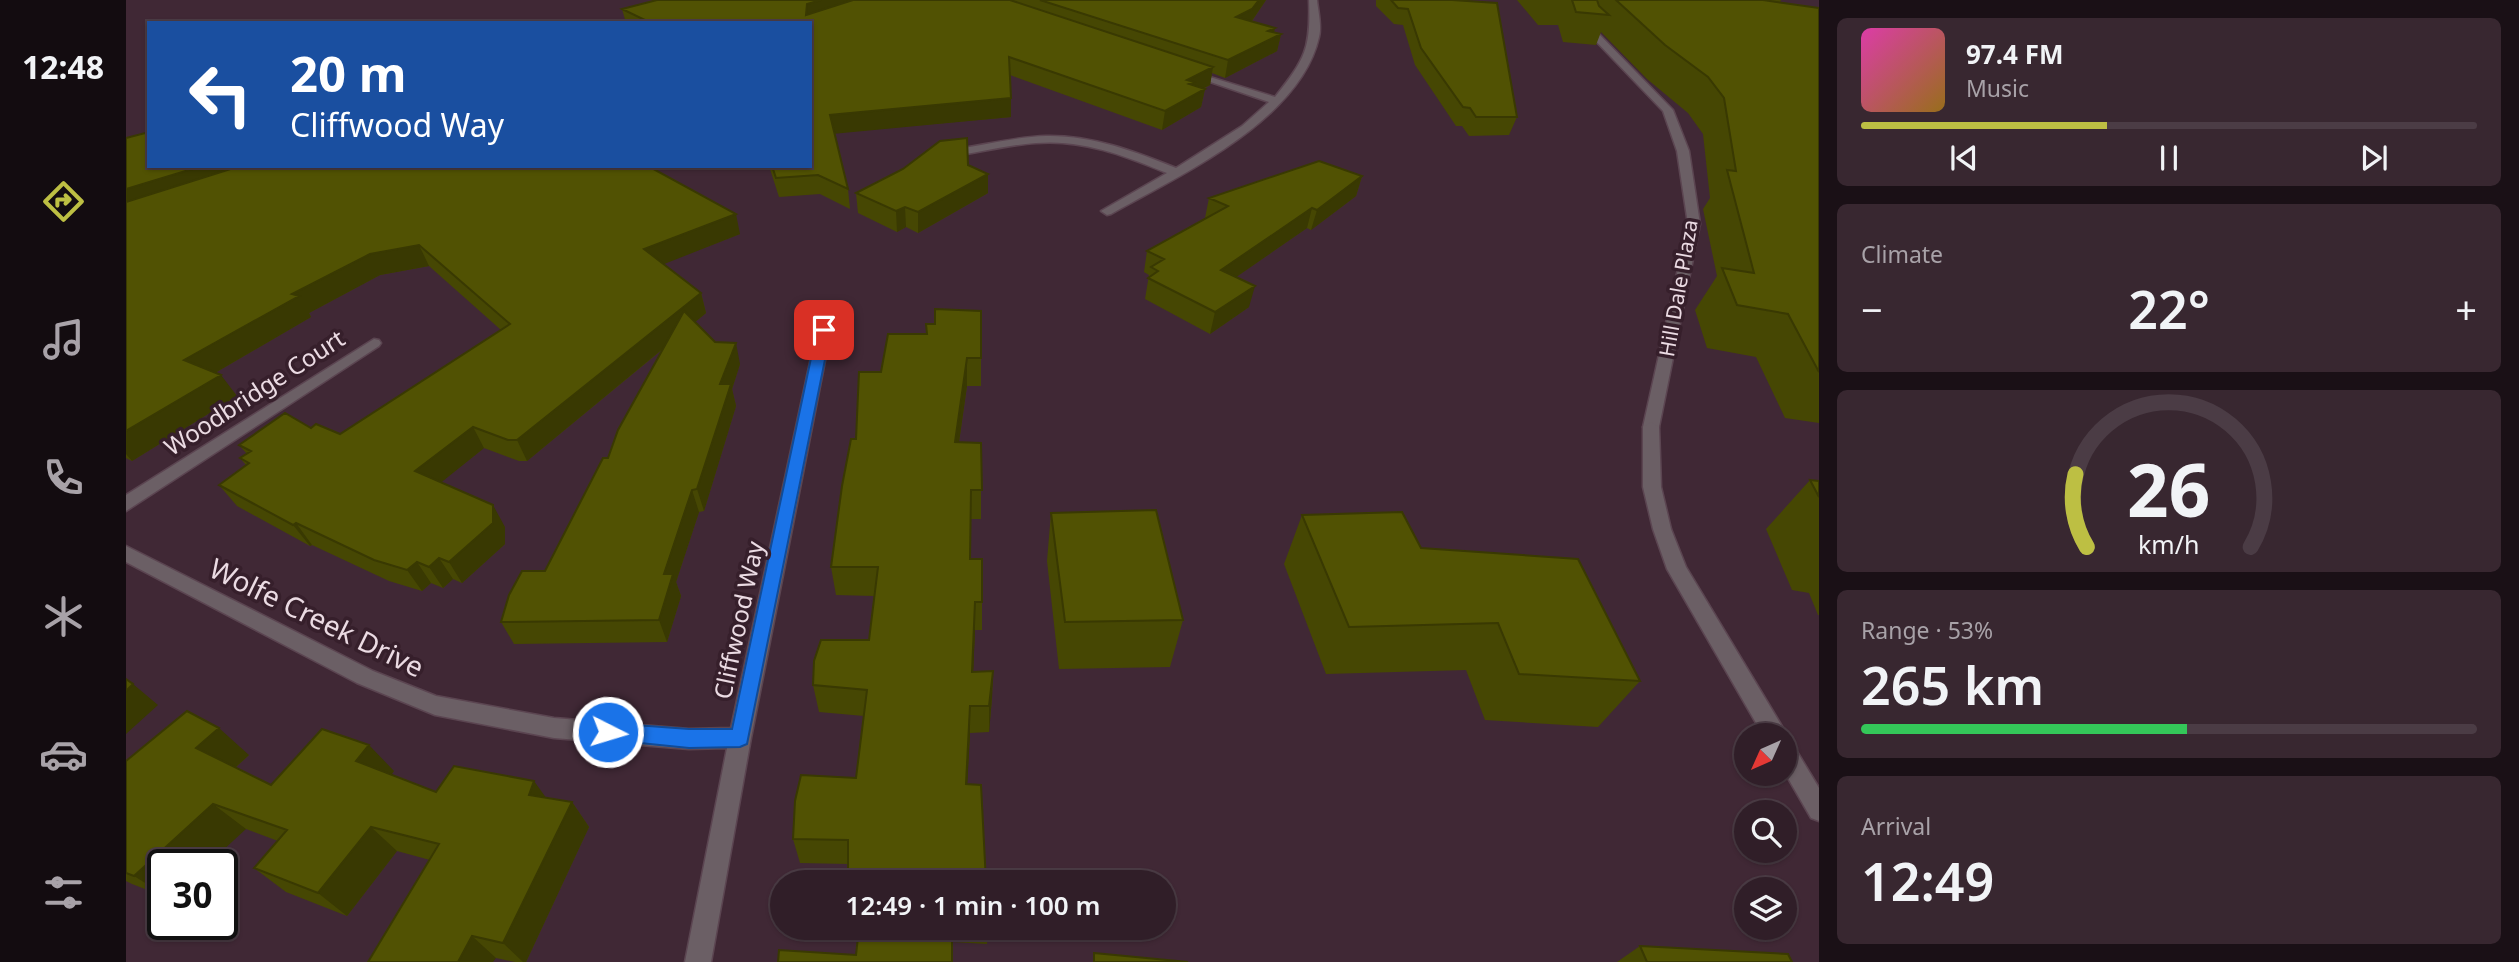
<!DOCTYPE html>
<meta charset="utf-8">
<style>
:root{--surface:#301e28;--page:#382730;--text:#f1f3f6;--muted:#a8a2a8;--line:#4b3c45;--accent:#bdbf43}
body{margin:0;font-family:"Noto Sans",sans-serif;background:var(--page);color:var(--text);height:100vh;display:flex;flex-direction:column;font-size:26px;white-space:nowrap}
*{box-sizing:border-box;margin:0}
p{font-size:23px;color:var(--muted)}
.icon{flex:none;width:38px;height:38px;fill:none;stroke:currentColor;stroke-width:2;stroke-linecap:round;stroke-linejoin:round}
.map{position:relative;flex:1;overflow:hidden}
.panel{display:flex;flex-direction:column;gap:18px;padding:18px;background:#1a1016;width:700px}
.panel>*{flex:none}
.hud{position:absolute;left:21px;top:21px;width:665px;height:147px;border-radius:0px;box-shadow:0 2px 5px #0004,0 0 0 2px var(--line);background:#1a4fa0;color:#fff;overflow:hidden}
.needle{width:46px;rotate:225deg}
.controls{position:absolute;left:1608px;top:723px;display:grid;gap:14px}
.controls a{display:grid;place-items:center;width:63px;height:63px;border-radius:50%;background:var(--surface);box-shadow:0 2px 5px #0004,0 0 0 2px var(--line);font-size:35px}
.speed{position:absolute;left:21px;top:849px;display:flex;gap:14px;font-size:35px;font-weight:700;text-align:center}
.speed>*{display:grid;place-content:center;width:91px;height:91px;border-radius:50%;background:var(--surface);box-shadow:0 2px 5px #0004,0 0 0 2px var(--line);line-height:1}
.speed .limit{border:4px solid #111;border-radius:10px;background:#fff;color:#111}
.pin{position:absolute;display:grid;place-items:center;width:60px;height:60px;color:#fff;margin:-30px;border-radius:14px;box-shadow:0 4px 10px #0006}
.me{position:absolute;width:77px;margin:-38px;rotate:95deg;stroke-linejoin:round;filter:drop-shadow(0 0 5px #0008)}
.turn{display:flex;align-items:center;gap:24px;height:147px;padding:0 28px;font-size:32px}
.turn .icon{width:91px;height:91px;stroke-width:2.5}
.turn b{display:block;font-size:49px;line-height:60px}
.big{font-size:52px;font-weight:600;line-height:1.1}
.panel .widget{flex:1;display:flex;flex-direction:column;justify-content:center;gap:10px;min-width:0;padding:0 24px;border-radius:10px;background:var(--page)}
.panel .dial{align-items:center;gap:0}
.dial svg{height:182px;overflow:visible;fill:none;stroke:var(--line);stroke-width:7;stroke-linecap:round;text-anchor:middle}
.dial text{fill:var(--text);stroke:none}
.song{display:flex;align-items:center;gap:21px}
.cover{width:84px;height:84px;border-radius:10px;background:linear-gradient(135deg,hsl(320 70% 55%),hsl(40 70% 35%))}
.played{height:7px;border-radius:4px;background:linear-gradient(90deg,var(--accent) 40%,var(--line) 40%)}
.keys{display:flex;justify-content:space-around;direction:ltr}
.heat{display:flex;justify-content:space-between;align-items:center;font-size:38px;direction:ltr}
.charge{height:10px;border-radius:5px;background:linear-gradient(90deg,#34c759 53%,var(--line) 0)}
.trip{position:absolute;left:644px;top:870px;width:406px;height:70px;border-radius:35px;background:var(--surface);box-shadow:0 2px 5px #0004,0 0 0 2px var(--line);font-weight:600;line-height:70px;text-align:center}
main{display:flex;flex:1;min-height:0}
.menu{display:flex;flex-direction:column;width:126px;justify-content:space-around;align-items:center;background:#130c10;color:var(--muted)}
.menu .icon{width:49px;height:49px}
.menu .current{color:var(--accent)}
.menu b{font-size:32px;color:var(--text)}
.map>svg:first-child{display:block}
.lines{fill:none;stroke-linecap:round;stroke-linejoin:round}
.service-casing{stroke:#5b4551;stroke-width:3}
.minor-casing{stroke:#5b4551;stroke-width:3}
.service{fill:#6b5f65;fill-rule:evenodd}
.minor{fill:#6b5f65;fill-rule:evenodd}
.wall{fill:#464703}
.shaded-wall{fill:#393902}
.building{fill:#515203;stroke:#393902;stroke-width:2}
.route{fill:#1a73e8;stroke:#114b97;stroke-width:2}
.labels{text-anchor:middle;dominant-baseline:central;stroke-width:7;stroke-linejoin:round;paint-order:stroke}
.far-street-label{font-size:21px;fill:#ebdbe3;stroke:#361f2b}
.street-label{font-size:24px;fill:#ebdbe3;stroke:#361f2b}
.near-street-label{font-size:28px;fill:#ebdbe3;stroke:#361f2b}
</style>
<main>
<nav class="menu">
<b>12:48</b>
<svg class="icon current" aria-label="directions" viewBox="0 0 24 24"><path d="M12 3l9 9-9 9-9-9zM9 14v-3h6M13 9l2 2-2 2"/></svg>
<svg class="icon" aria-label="music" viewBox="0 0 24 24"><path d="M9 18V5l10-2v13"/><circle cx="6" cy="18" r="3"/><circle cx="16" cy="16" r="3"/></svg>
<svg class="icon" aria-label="phone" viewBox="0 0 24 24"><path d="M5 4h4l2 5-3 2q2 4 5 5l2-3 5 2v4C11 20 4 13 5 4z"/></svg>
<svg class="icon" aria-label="climate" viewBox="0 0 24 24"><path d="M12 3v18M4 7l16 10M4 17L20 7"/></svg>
<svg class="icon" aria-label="car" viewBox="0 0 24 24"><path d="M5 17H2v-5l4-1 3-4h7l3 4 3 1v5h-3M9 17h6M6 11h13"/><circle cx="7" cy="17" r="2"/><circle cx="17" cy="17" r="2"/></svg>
<svg class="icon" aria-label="filters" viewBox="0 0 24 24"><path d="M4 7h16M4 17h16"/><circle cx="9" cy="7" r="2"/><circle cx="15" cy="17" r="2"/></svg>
</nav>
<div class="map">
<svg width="1693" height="962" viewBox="0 0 1693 962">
<rect width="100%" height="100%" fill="#402835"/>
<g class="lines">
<defs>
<path id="service" d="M 1461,16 L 1465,19 L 1470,31 L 1547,110 L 1563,151 L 1574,224 L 1533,427 L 1525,432 L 1517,427 L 1562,224 L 1551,151 L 1537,111 L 1463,34 L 1457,19 Z"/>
<path id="minor" d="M 1183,0 L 1191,0 C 1192,11 1196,26 1193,37 C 1174,121 1054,175 985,214 L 981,215 L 975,211 L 1041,173 C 999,156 957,139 910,143 C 879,145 849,154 818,157 L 812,154 L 818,151 C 852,147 885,137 920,136 C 965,135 1008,151 1050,168 L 1116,126 L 1143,102 L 1061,74 L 1061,70 L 1149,97 C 1179,59 1185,49 1183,0 Z
M 698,326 L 705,330 L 625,738 L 585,962 L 559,962 L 601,748 L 563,749 L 428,738 L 309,715 L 231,683 L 0,562 L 0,546 L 247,671 L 310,696 L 428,718 L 563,729 L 605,728 L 691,330 Z
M 248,339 L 253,340 L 255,343 L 253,346 L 0,511 L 0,495 Z
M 1525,422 L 1533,427 L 1535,487 L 1545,529 L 1560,567 L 1657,728 L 1660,735 L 1659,738 L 1659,735 L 1637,735 L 1541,569 L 1527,529 L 1517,487 L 1517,427 Z
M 1659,742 L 1667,745 L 1693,788 L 1693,821 L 1685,818 L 1659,773 Z"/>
</defs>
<use href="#service" class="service-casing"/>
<use href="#minor" class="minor-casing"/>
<use href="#service" class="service"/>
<use href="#minor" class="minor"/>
</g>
<path class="wall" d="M 531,0 L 1140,0 L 1126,21 L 1148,32 L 1155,34 L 1151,51 L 1099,78 L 1086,73 L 1084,85 L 1077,89 L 1079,89 L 1075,107 L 1036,130 L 884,75 L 885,117 L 709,133 L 722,189 L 724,209 L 694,194 L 653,197 L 643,166 L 684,166 L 684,23 L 500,23 L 496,9 Z
M 1250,0 L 1326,0 L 1391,117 L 1383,135 L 1343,136 L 1336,126 L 1330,126 L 1289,65 L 1277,25 L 1268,24 L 1250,6 Z
M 1391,0 L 1655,0 L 1654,2 L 1693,8 L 1693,423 L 1659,418 L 1630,357 L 1581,348 L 1569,310 L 1591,276 L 1577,209 L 1584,198 L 1577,134 L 1562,113 L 1521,79 L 1475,32 L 1470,45 L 1437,42 L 1432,25 L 1412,25 Z
M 0,138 L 614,234 L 537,264 L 575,293 L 580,313 L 569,322 L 589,342 L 614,364 L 606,389 L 610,406 L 578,511 L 573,512 L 550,582 L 555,596 L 541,642 L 388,644 L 375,622 L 419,571 L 482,458 L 537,349 L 401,461 L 393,461 L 358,448 L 315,482 L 379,527 L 379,544 L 336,583 L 327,579 L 317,588 L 305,583 L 296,591 L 263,581 L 186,545 L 184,546 L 111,506 L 93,485 L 120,465 L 114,458 L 121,454 L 113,445 L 185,428 L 214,434 L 375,330 L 303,266 L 254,275 L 183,313 L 185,317 L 89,373 L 111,396 L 6,461 L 0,458 Z
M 842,165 L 862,174 L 862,193 L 792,233 L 780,227 L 771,232 L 732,213 L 730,193 Z
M 1236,176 L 1230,196 L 1185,230 L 1181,228 L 1110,277 L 1123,307 L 1084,334 L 1019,299 L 1023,275 L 1018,272 L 1021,251 L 1079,218 L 1083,198 Z
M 855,311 L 855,386 L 841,386 L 833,442 L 855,443 L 855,519 L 845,519 L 845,559 L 856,559 L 856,630 L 849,630 L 847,672 L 867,671 L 866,698 L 863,732 L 844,733 L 841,784 L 860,882 L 725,882 L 722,871 L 722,864 L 674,863 L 667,839 L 730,778 L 738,716 L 693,712 L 687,685 L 743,640 L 748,596 L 710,595 L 705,567 L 730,439 L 755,372 L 801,334 L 809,324 Z
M 1684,480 L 1693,481 L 1693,615 L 1692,615 L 1683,593 L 1666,590 L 1640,529 Z
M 925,513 L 1057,620 L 1044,667 L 933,669 L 921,561 Z
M 1176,515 L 1295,548 L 1514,681 L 1472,727 L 1359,720 L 1340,670 L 1200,674 L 1158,564 Z
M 123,755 L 109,768 L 145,785 L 268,771 L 265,775 L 310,792 L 420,798 L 446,802 L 463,827 L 400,962 L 389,962 L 370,958 L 242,962 L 304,860 L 271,851 L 221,916 L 160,892 L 128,868 L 152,841 L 120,829 L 37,864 L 37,896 L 6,884 L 0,881 L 0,761 Z
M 733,928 L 862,928 L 861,944 L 827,942 L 827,962 L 652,962 L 730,955 Z
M 1514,946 L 1666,962 L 1491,962 Z"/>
<path class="shaded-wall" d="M 695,0 L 748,0 L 680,15 L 681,4 Z
M 1133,0 L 1140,0 L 1123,25 L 1110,17 Z
M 1149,28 L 1147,38 L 1155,34 L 1151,51 L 1099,78 L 1102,60 L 1142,31 Z
M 1087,67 L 1084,85 L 1065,94 L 1079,89 L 1075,107 L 1036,130 L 1039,111 L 1061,80 Z
M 885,98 L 885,117 L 706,134 L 704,115 Z
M 76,166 L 148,166 L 0,213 L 0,189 Z
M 862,174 L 862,193 L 792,233 L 792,212 Z
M 1236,176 L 1230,196 L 1185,230 L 1191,210 Z
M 779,207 L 780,227 L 771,232 L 770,211 Z
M 1186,208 L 1181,228 L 1090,291 L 1095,270 Z
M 610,214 L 614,234 L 523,270 L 518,249 Z
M 293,245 L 303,266 L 254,275 L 183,313 L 185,317 L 75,381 L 58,360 L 166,294 L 244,254 Z
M 1129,286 L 1123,307 L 1084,334 L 1089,312 Z
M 575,293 L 580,313 L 401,461 L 391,440 Z
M 610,343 L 614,364 L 606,389 L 610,406 L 578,511 L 571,489 L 594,384 Z
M 841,358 L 841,386 L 829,470 L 829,442 Z
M 95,375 L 111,396 L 6,461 L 0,454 L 0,431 Z
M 347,427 L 358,448 L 302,493 L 289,471 Z
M 566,490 L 573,512 L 550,582 L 555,596 L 541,642 L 533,620 L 538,574 Z
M 367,505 L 379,527 L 379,544 L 336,583 L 323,562 Z
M 170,523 L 186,545 L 184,546 L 167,525 Z
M 313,558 L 327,579 L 317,588 L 303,567 Z
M 291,562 L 305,583 L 296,591 L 281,570 Z
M 849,602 L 849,630 L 846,699 L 846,672 Z
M 867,671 L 866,698 L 863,732 L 863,706 Z
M 7,684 L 32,705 L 0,734 L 0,691 Z
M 844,706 L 844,733 L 840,809 L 840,784 Z
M 93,728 L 123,755 L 101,775 L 70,748 Z
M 243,745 L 268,771 L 256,787 L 230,761 Z
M 408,781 L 426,806 L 403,795 Z
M 446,802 L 463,827 L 400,962 L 397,962 L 377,943 Z
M 87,804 L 120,829 L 82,864 L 37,864 L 37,894 L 8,876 Z
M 245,827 L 271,851 L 221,916 L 192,893 Z
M 346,936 L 370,958 L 367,962 L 332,962 Z"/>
<path class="building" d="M 531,0 L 695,0 L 681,4 L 680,15 L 727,0 L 884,0 L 1087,67 L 1061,80 L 1068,82 L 1063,84 L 1079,89 L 1039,111 L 883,57 L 885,98 L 704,115 L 722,189 L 692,175 L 650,178 L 646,166 L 684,166 L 684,23 L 525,23 L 496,9 Z
M 914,0 L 1133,0 L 1126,9 L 1110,17 L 1149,28 L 1142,31 L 1155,34 L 1102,60 Z
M 1265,0 L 1326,0 L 1371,3 L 1391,117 L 1350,117 L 1344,108 L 1337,107 L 1295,48 L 1282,9 L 1272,8 Z
M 1446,0 L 1471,0 L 1473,6 L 1483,15 L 1450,12 Z
M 1490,0 L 1637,0 L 1693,8 L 1693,372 L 1662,314 L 1611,305 L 1596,268 L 1628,273 L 1601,170 L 1610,171 L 1598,98 L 1582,77 L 1539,45 Z
M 23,132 L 23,166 L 76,166 L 0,189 L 0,138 Z
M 841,138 L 842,165 L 862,174 L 792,212 L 779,207 L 770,211 L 730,193 L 777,169 L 814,141 Z
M 1193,161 L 1236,176 L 1191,210 L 1186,208 L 1095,270 L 1129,286 L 1089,312 L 1022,278 L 1032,271 L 1025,267 L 1038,259 L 1021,251 L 1102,206 L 1083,198 Z
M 114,166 L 522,166 L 610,214 L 518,249 L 575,293 L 391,440 L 382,440 L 347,427 L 289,471 L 367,505 L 367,523 L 323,562 L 313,558 L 303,567 L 291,562 L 281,570 L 248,560 L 170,523 L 167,525 L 93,485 L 123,463 L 114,458 L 125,451 L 113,445 L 159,413 L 185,428 L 190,424 L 214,434 L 384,324 L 293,245 L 244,254 L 166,294 L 173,296 L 58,360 L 95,375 L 0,431 L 0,202 Z
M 809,309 L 855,311 L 855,358 L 841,358 L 829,442 L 855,443 L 856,490 L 845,490 L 844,559 L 856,559 L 856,602 L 849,602 L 846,672 L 867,671 L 863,706 L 844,706 L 840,784 L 855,785 L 860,882 L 737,882 L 738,872 L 722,871 L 722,840 L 667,839 L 669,801 L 675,775 L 730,778 L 741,690 L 687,685 L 688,661 L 695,640 L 743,640 L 752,567 L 705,567 L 716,486 L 725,439 L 730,439 L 733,372 L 755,372 L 762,334 L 801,334 L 800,324 L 809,324 Z
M 558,311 L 589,342 L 610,343 L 594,384 L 605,384 L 571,489 L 566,490 L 538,574 L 547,574 L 533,620 L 375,622 L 383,595 L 396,571 L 419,571 L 477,458 L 482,458 L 492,430 Z
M 1684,480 L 1693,481 L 1693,497 Z
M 1030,510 L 1057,620 L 939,622 L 925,513 Z
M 1276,512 L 1295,548 L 1452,559 L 1514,681 L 1393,674 L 1372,623 L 1223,627 L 1176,515 Z
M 0,679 L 7,684 L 0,691 Z
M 61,711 L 93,728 L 70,748 L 145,785 L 196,729 L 243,745 L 230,761 L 310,792 L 328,766 L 408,781 L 403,795 L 446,802 L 377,943 L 346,936 L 332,962 L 242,962 L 313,844 L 245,827 L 192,893 L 128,868 L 161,830 L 87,804 L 8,876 L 0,873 L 0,761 Z
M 733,928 L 826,928 L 826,962 L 652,962 L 653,950 L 730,955 Z
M 1514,946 L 1662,954 L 1666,962 L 1521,962 Z
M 968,953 L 1062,962 L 968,962 Z"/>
<path class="route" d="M 698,326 L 705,330 L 621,744 L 614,747 L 563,748 L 475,739 L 472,732 L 475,726 L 482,723 L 563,729 L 606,729 L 691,330 Z"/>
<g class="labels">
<g class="far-street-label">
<text transform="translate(1552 288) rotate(-80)">Hill Dale Plaza</text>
</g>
<g class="street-label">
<text transform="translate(128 392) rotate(-33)">Woodbridge Court</text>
<text transform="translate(612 620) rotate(-78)">Cliffwood Way</text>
</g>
<g class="near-street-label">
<text transform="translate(191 617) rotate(26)">Wolfe Creek Drive</text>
</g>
</g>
</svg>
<div class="controls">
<a><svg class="needle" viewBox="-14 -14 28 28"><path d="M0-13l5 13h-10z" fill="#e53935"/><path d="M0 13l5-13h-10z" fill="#a8a2a8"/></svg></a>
<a><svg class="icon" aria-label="search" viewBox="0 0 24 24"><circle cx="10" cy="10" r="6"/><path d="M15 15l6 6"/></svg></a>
<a><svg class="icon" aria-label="layers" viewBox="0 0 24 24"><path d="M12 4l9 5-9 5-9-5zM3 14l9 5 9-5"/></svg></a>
</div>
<div class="speed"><div class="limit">30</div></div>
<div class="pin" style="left:698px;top:330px;background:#d93025"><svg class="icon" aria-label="arrive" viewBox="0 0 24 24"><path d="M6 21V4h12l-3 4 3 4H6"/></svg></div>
<svg class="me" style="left:482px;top:732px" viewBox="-20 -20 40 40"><circle r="17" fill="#1a73e8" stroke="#fff" stroke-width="3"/><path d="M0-11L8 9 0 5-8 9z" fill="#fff"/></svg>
<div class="trip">12:49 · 1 min · 100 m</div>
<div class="hud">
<div class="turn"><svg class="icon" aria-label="left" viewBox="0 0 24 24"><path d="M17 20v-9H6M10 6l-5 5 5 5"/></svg><div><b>20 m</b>Cliffwood Way</div></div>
</div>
</div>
<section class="panel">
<div class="widget">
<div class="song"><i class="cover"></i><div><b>97.4 FM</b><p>Music</p></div></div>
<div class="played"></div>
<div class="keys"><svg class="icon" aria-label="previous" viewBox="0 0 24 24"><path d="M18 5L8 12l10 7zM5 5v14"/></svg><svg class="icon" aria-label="pause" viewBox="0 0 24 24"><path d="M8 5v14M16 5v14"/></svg><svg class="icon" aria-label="next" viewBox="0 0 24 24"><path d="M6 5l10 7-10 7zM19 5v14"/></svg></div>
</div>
<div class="widget"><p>Climate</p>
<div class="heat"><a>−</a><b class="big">22°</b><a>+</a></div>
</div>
<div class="widget dial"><svg viewBox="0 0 100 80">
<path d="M14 69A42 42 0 1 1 86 69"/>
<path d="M14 69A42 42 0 0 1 9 37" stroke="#bdbf43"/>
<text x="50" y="56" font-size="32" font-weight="700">26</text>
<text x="50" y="72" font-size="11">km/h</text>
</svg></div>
<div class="widget"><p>Range · 53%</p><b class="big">265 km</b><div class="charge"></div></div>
<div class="widget"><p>Arrival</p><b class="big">12:49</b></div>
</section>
</main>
